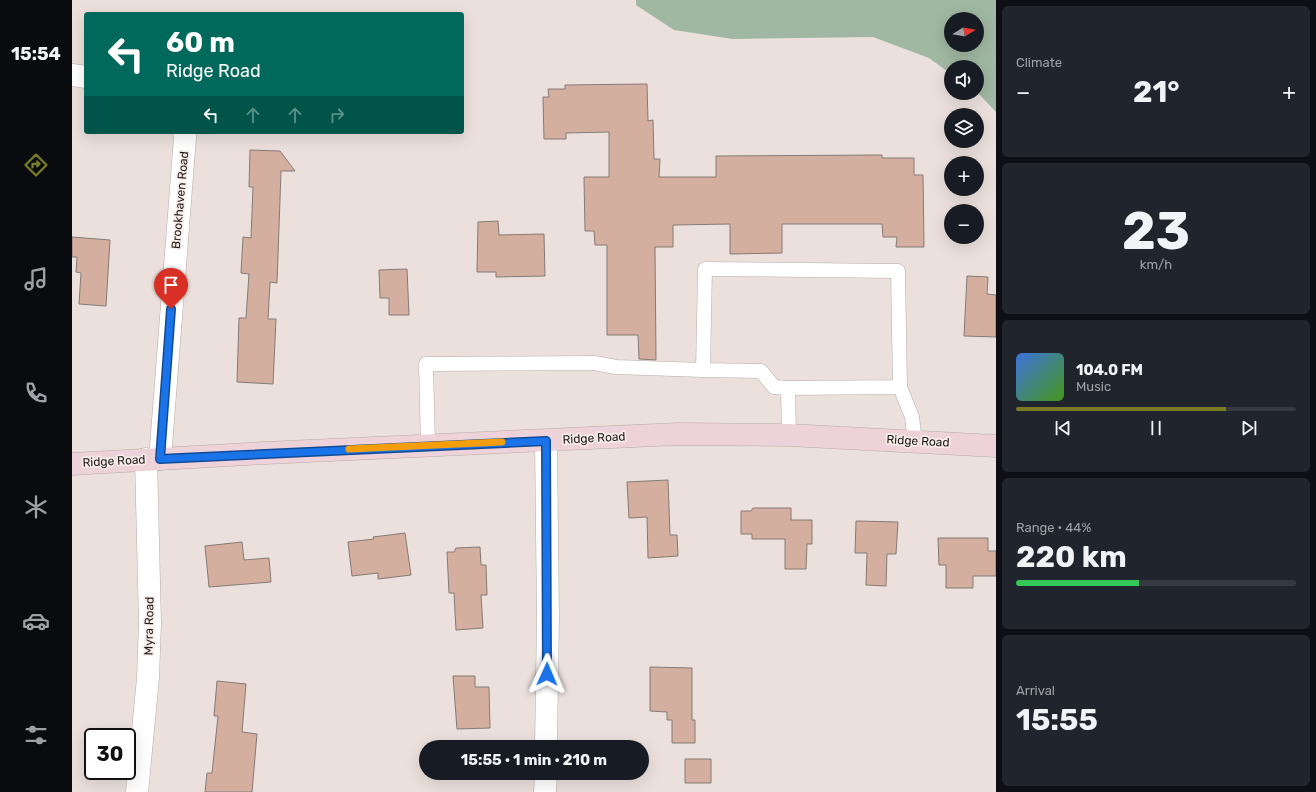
<!DOCTYPE html>
<meta charset="utf-8">
<style>
:root{--surface:#171b24;--page:#20242c;--text:#f1f3f6;--muted:#9ea1a6;--line:#363941;--accent:#7a7b24}
body{margin:0;font-family:Rubik,sans-serif;background:var(--page);color:var(--text);height:100vh;display:flex;flex-direction:column;font-size:15px;white-space:nowrap}
*{box-sizing:border-box;margin:0}
p{font-size:13px;color:var(--muted)}
.icon{flex:none;width:22px;height:22px;fill:none;stroke:currentColor;stroke-width:2;stroke-linecap:round;stroke-linejoin:round}
.map{position:relative;flex:1;overflow:hidden}
.sheet{display:flex;flex-direction:column;gap:6px;padding:6px;background:#0d0f14;width:320px}
.sheet>*{flex:none}
.guide{position:absolute;left:12px;top:12px;width:380px;height:122px;border-radius:4px;box-shadow:0 4px 16px #0002;background:#00695c;color:#fff;overflow:hidden}
.needle{width:26px;rotate:79deg}
.fabs{position:absolute;left:872px;top:12px;display:grid;gap:8px}
.fabs a{display:grid;place-items:center;width:40px;height:40px;border-radius:50%;background:var(--surface);box-shadow:0 4px 16px #0002;font-size:20px}
.speed{position:absolute;left:12px;top:728px;display:flex;gap:8px;font-size:20px;font-weight:700;text-align:center}
.speed>*{display:grid;place-content:center;width:52px;height:52px;border-radius:50%;background:var(--surface);box-shadow:0 4px 16px #0002;line-height:1}
.speed .limit{border:2px solid #111;border-radius:6px;background:#fff;color:#111}
.pin{position:absolute;display:grid;place-items:center;width:34px;height:34px;color:#fff;margin:-41px -17px;border-radius:50% 50% 50% 0;rotate:-45deg;box-shadow:0 0 4px #0007}
.pin .icon{rotate:45deg}
.me{position:absolute;width:44px;margin:-22px;rotate:1deg;stroke-linejoin:round;filter:drop-shadow(0 0 3px #0008)}
.turn{display:flex;align-items:center;gap:14px;height:84px;padding:0 16px;font-size:18px}
.turn .icon{width:52px;height:52px;stroke-width:2.5}
.turn b{display:block;font-size:28px;line-height:34px}
.lanes{display:flex;align-items:center;height:38px;padding:0 16px;background:#0003;justify-content:center;gap:20px;direction:ltr}
.lanes .off{opacity:.35}
.big{font-size:30px;font-weight:700;line-height:1.1}
.sheet .card{flex:1;display:flex;flex-direction:column;justify-content:center;gap:6px;min-width:0;padding:0 14px;border-radius:6px;background:var(--page)}
.sheet .dial{align-items:center;gap:0}
.dial b{font-size:52px;line-height:1}
.song{display:flex;align-items:center;gap:12px}
.cover{width:48px;height:48px;border-radius:6px;background:linear-gradient(135deg,hsl(220 70% 55%),hsl(100 70% 35%))}
.played{height:4px;border-radius:2px;background:linear-gradient(90deg,var(--accent) 75%,var(--line) 75%)}
.keys{display:flex;justify-content:space-around;direction:ltr}
.heat{display:flex;justify-content:space-between;align-items:center;font-size:22px;direction:ltr}
.charge{height:6px;border-radius:3px;background:linear-gradient(90deg,#34c759 44%,var(--line) 0)}
.trip{position:absolute;left:347px;top:740px;width:230px;height:40px;border-radius:20px;background:var(--surface);box-shadow:0 4px 16px #0002;font-weight:700;line-height:40px;text-align:center}
main{display:flex;flex:1;min-height:0}
.menu{display:flex;flex-direction:column;width:72px;justify-content:space-around;align-items:center;background:#090b0e;color:var(--muted)}
.menu .icon{width:28px;height:28px}
.menu .on{color:var(--accent)}
.menu b{font-size:18px;color:var(--text)}
.map>svg:first-child{display:block}
.green{fill:#a0b7a1;fill-rule:evenodd}
.building{fill:#d4af9f;stroke:#847a76}
.lines{fill:none;stroke-linecap:round;stroke-linejoin:round}
.lane-casing{stroke:#b7aca7;stroke-width:15}
.street-casing{stroke:#b7aca7;stroke-width:23}
.secondary-casing{stroke:#b7aca7;stroke-width:23}
.lane{stroke:#fff;stroke-width:14}
.street{stroke:#fff;stroke-width:22}
.secondary{stroke:#edd2da;stroke-width:22}
.route-casing{stroke:#114b97;stroke-width:10}
.route{stroke:#1a73e8;stroke-width:7}
.slow{stroke:#f59e0b;stroke-width:7}
.labels{text-anchor:middle;dominant-baseline:central;stroke-width:3.5;stroke-linejoin:round;paint-order:stroke}
.street-label{font-size:12px;fill:#1c1816;stroke:#f8ede8}
</style>
<main>
<nav class="menu">
<b>15:54</b>
<svg class="icon on" aria-label="directions" viewBox="0 0 24 24"><path d="M12 3l9 9-9 9-9-9zM9 14v-3h6M13 9l2 2-2 2"/></svg>
<svg class="icon" aria-label="music" viewBox="0 0 24 24"><path d="M9 18V5l10-2v13"/><circle cx="6" cy="18" r="3"/><circle cx="16" cy="16" r="3"/></svg>
<svg class="icon" aria-label="phone" viewBox="0 0 24 24"><path d="M5 4h4l2 5-3 2q2 4 5 5l2-3 5 2v4C11 20 4 13 5 4z"/></svg>
<svg class="icon" aria-label="climate" viewBox="0 0 24 24"><path d="M12 3v18M4 7l16 10M4 17L20 7"/></svg>
<svg class="icon" aria-label="car" viewBox="0 0 24 24"><path d="M5 17H2v-5l4-1 3-4h7l3 4 3 1v5h-3M9 17h6M6 11h13"/><circle cx="7" cy="17" r="2"/><circle cx="17" cy="17" r="2"/></svg>
<svg class="icon" aria-label="filters" viewBox="0 0 24 24"><path d="M4 7h16M4 17h16"/><circle cx="9" cy="7" r="2"/><circle cx="15" cy="17" r="2"/></svg>
</nav>
<div class="map">
<svg width="924" height="792" viewBox="0 0 924 792">
<rect width="100%" height="100%" fill="#ebe0db"/>
<path class="green" d="M 564,0 L 924,0 L 924,112 L 905,92 L 905,67 L 879,67 L 879,74 L 857,58 L 801,37 L 661,39 L 602,30 L 564,5 ZM 879,19 L 905,19 L 905,45 L 879,45 Z"/>
<path class="building" d="M 575,84 L 576,121 L 581,120 L 582,159 L 588,159 L 587,177 L 644,177 L 644,156 L 810,155 L 810,158 L 842,158 L 842,175 L 851,175 L 852,247 L 824,247 L 825,237 L 811,237 L 810,224 L 710,224 L 710,253 L 658,254 L 658,224 L 601,225 L 601,247 L 583,247 L 584,360 L 567,359 L 566,335 L 535,335 L 535,245 L 523,245 L 522,231 L 513,231 L 512,177 L 537,177 L 537,132 L 494,133 L 494,139 L 472,139 L 471,97 L 477,97 L 476,89 L 493,89 L 493,85 Z
M 178,150 L 208,151 L 223,171 L 209,171 L 205,283 L 198,282 L 196,319 L 204,319 L 201,384 L 165,382 L 167,318 L 174,318 L 177,274 L 169,273 L 171,237 L 179,238 L 181,187 L 177,187 Z
M 426,221 L 427,235 L 472,234 L 473,276 L 424,277 L 424,272 L 405,272 L 406,222 Z
M 0,237 L 38,240 L 34,306 L 7,304 L 9,273 L 4,272 L 5,257 L 0,257 Z
M 335,269 L 337,315 L 317,315 L 317,298 L 308,298 L 307,270 Z
M 895,276 L 916,277 L 915,294 L 924,295 L 924,337 L 892,336 Z
M 596,480 L 598,535 L 605,535 L 606,556 L 576,558 L 575,517 L 557,518 L 555,482 Z
M 681,508 L 719,508 L 719,520 L 740,520 L 740,544 L 735,544 L 734,569 L 713,569 L 713,539 L 680,539 L 680,534 L 669,534 L 669,511 L 679,511 Z
M 784,521 L 826,522 L 824,554 L 815,554 L 814,586 L 794,585 L 795,553 L 783,553 Z
M 333,533 L 339,575 L 306,579 L 306,573 L 280,576 L 276,542 L 302,539 L 301,537 Z
M 866,538 L 916,538 L 916,551 L 924,551 L 924,576 L 901,576 L 901,588 L 874,588 L 874,565 L 867,565 Z
M 170,542 L 172,560 L 197,558 L 199,582 L 137,587 L 133,546 Z
M 408,547 L 409,565 L 414,565 L 415,595 L 409,595 L 411,628 L 384,630 L 382,593 L 377,593 L 375,552 L 382,552 L 384,548 Z
M 578,667 L 620,668 L 620,720 L 623,720 L 623,743 L 600,743 L 600,720 L 595,720 L 595,712 L 578,711 Z
M 381,676 L 403,676 L 403,687 L 417,687 L 418,728 L 385,729 Z
M 145,681 L 174,684 L 170,732 L 185,734 L 180,792 L 133,792 L 135,773 L 140,773 L 146,716 L 142,716 Z
M 613,759 L 639,759 L 639,783 L 613,783 Z"/>
<g class="lines">
<defs>
<path id="lane" d="M 716,388 L 828,387
M 717,435 L 716,388 L 702,387 L 689,371 L 631,370 L 633,269 L 826,271 L 828,387 L 840,417 L 843,441
M 356,446 L 354,364 L 522,363 L 544,367 L 631,370"/>
<path id="street" d="M 0,75 L 14,77
M 474,441 L 476,618 L 474,747
M 88,459 L 113,137 L 112,132
M 65,792 L 76,678 L 78,623 L 74,459
M 473,792 L 474,773"/>
<path id="secondary" d="M 0,464 L 193,453 L 606,434 L 717,435 L 924,446"/>
</defs>
<use href="#lane" class="lane-casing"/>
<use href="#street" class="street-casing"/>
<use href="#secondary" class="secondary-casing"/>
<use href="#lane" class="lane"/>
<use href="#street" class="street"/>
<use href="#secondary" class="secondary"/>
</g>
<g class="lines">
<defs>
<path id="route" d="M 99,309 L 88,459 L 474,441 L 475,674"/>
</defs>
<use href="#route" class="route-casing"/>
<use href="#route" class="route"/>
<path class="slow" d="M 277,449 L 430,442"/>
</g>
<g class="labels">
<g class="street-label">
<text transform="translate(108 200) rotate(-85)">Brookhaven Road</text>
<text transform="translate(522 438) rotate(-3)">Ridge Road</text>
<text transform="translate(846 441) rotate(3)">Ridge Road</text>
<text transform="translate(42 461) rotate(-3)">Ridge Road</text>
<text transform="translate(77 626) rotate(-89)">Myra Road</text>
</g>
</g>
</svg>
<div class="fabs">
<a><svg class="needle" viewBox="-14 -14 28 28"><path d="M0-13l5 13h-10z" fill="#e53935"/><path d="M0 13l5-13h-10z" fill="#9ea1a6"/></svg></a>
<a><svg class="icon" aria-label="sound" viewBox="0 0 24 24"><path d="M4 9h4l5-4v14l-5-4H4zM17 9q2 3 0 6"/></svg></a>
<a><svg class="icon" aria-label="layers" viewBox="0 0 24 24"><path d="M12 4l9 5-9 5-9-5zM3 14l9 5 9-5"/></svg></a>
<a>+</a>
<a>−</a>
</div>
<div class="speed"><div class="limit">30</div></div>
<div class="pin" style="left:99px;top:309px;background:#d93025"><svg class="icon" aria-label="arrive" viewBox="0 0 24 24"><path d="M6 21V4h12l-3 4 3 4H6"/></svg></div>
<svg class="me" style="left:475px;top:674px" viewBox="-20 -20 40 40"><path d="M0-17L14 15 0 8-14 15z" fill="#1a73e8" stroke="#fff" stroke-width="4"/></svg>
<div class="trip">15:55 · 1 min · 210 m</div>
<div class="guide">
<div class="turn"><svg class="icon" aria-label="left" viewBox="0 0 24 24"><path d="M17 20v-9H6M10 6l-5 5 5 5"/></svg><div><b>60 m</b>Ridge Road</div></div>
<div class="lanes"><svg class="icon" aria-label="left" viewBox="0 0 24 24"><path d="M17 20v-9H6M10 6l-5 5 5 5"/></svg><svg class="icon off" aria-label="ahead" viewBox="0 0 24 24"><path d="M12 20V5M6 11l6-6 6 6"/></svg><svg class="icon off" aria-label="ahead" viewBox="0 0 24 24"><path d="M12 20V5M6 11l6-6 6 6"/></svg><svg class="icon off" aria-label="right" viewBox="0 0 24 24"><path d="M7 20v-9h11M14 6l5 5-5 5"/></svg></div>
</div>
</div>
<section class="sheet">
<div class="card"><p>Climate</p>
<div class="heat"><a>−</a><b class="big">21°</b><a>+</a></div>
</div>
<div class="card dial"><b>23</b><p>km/h</p></div>
<div class="card">
<div class="song"><i class="cover"></i><div><b>104.0 FM</b><p>Music</p></div></div>
<div class="played"></div>
<div class="keys"><svg class="icon" aria-label="previous" viewBox="0 0 24 24"><path d="M18 5L8 12l10 7zM5 5v14"/></svg><svg class="icon" aria-label="pause" viewBox="0 0 24 24"><path d="M8 5v14M16 5v14"/></svg><svg class="icon" aria-label="next" viewBox="0 0 24 24"><path d="M6 5l10 7-10 7zM19 5v14"/></svg></div>
</div>
<div class="card"><p>Range · 44%</p><b class="big">220 km</b><div class="charge"></div></div>
<div class="card"><p>Arrival</p><b class="big">15:55</b></div>
</section>
</main>
